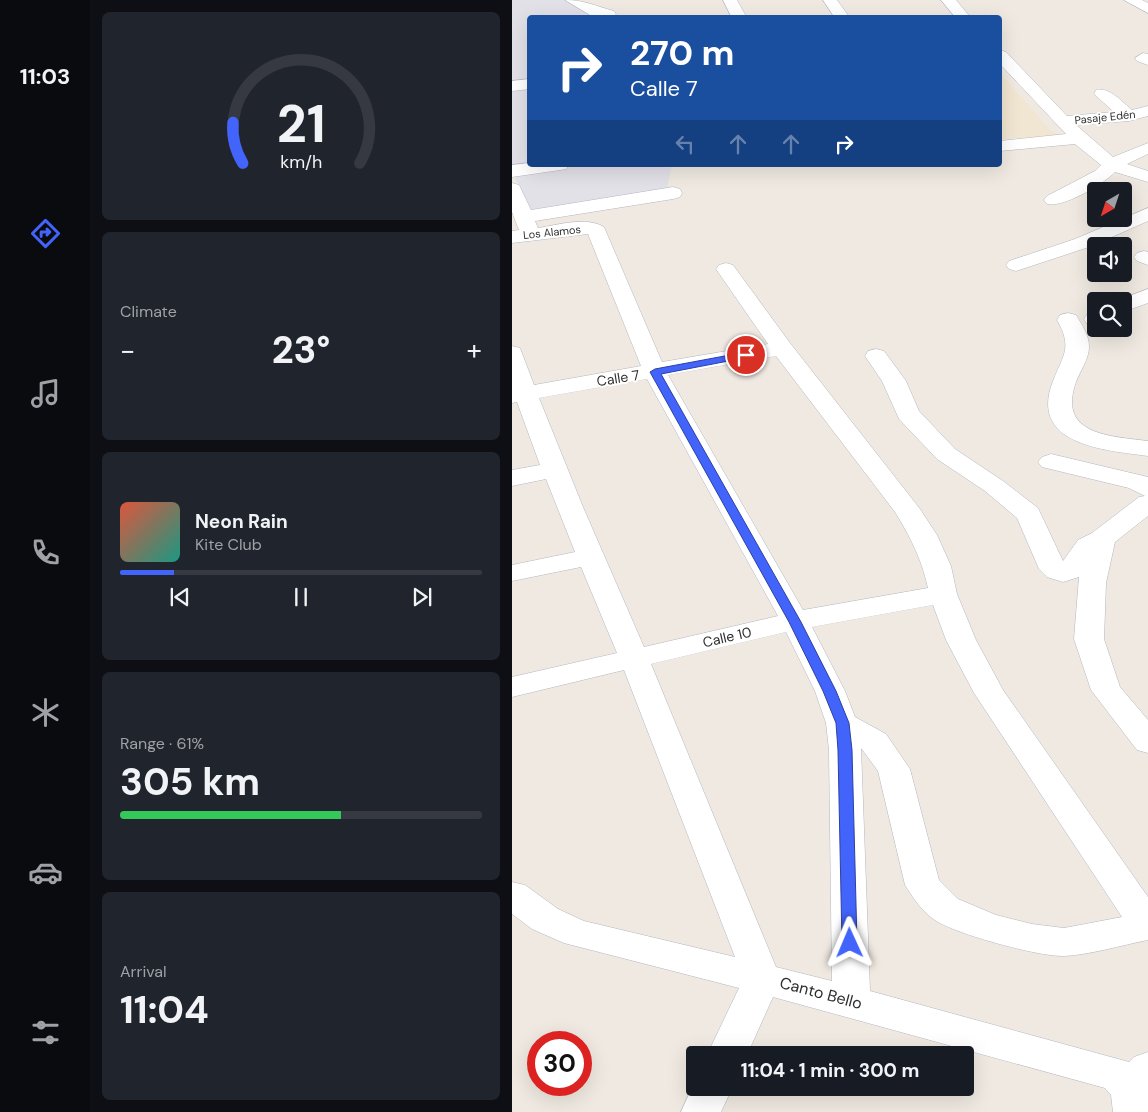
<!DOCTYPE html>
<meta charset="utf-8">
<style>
:root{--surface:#171b24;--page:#20242c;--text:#f1f3f6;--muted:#9ea1a6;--line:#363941;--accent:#4264fb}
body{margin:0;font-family:"DM Sans",sans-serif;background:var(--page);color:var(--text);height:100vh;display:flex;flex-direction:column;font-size:19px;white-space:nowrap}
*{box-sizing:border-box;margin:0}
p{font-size:16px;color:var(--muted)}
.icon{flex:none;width:28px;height:28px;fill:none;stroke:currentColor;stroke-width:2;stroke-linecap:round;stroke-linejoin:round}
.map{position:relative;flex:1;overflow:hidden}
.panel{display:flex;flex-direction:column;gap:12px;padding:12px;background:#0d0f14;width:422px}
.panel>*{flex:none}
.banner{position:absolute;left:15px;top:15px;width:475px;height:152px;border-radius:5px;box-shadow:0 5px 20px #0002;background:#1a4fa0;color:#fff;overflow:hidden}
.needle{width:32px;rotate:219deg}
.tools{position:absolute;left:575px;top:182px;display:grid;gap:10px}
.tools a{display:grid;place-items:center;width:45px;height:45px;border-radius:5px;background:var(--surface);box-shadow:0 5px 20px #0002;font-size:25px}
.speed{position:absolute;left:15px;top:1031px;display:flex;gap:10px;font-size:25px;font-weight:700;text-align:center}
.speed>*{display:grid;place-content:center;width:65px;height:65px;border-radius:50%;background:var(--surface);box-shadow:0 5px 20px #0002;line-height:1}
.speed .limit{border:8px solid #d22;background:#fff;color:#111}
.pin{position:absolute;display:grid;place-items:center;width:42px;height:42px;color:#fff;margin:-21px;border:2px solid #fff;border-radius:50%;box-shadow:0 1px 5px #0007}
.me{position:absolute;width:55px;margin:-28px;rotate:359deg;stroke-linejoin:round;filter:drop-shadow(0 0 4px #0008)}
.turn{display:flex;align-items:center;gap:18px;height:105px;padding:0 20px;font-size:22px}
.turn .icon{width:65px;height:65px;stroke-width:2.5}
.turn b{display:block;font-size:35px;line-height:42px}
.lanes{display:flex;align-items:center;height:48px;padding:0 20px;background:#0003;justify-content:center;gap:25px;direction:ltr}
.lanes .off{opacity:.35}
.big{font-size:38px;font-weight:700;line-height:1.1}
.panel .widget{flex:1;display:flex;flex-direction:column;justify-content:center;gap:8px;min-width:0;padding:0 18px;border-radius:8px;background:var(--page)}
.panel .dial{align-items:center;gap:0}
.dial svg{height:130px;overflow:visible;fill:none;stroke:var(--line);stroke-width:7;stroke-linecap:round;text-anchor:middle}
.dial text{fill:var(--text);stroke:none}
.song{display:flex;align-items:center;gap:15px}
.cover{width:60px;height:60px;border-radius:8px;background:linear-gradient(135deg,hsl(10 70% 55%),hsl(170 70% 35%))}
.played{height:5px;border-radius:2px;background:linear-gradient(90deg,var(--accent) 15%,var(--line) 15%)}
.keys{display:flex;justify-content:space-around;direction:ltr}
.heat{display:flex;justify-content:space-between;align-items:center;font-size:28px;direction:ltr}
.charge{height:8px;border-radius:4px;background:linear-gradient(90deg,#34c759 61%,var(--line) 0)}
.trip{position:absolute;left:174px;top:1046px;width:288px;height:50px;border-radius:5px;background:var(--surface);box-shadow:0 5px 20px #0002;font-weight:700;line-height:50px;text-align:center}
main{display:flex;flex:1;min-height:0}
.dock{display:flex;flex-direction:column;width:90px;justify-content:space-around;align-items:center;background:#090b0e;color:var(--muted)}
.dock .icon{width:35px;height:35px}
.dock .active{color:var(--accent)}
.dock b{font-size:22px;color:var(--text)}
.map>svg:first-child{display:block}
.industrial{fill:#e3e1e8}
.education{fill:#f0e6d1}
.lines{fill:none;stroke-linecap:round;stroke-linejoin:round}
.minor-casing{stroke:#b4b7c1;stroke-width:1}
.minor{fill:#fff;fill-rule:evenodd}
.route{fill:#4264fb;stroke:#2b41a3}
.labels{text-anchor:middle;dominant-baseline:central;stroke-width:4;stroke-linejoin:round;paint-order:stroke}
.far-street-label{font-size:11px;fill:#2e2e2e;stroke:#fff}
.street-label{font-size:14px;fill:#2e2e2e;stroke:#fff}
.near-street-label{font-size:16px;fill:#2e2e2e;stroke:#fff}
</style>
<main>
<nav class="dock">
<b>11:03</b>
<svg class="icon active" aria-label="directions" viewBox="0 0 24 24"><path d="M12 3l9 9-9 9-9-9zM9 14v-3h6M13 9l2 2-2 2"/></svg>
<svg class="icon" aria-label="music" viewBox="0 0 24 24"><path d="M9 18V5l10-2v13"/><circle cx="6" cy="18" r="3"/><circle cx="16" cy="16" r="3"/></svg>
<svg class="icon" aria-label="phone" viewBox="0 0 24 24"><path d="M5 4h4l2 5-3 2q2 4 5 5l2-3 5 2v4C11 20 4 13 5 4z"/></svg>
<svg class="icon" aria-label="climate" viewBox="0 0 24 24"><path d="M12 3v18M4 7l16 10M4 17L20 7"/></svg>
<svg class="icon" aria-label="car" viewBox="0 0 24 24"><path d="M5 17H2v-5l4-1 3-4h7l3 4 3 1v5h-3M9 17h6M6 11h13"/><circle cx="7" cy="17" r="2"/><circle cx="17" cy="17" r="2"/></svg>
<svg class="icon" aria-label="filters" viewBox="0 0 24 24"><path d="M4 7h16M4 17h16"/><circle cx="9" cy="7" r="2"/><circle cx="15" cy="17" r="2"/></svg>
</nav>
<section class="panel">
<div class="widget dial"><svg viewBox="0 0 100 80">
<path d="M14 69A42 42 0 1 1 86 69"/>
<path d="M14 69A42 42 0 0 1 8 44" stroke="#4264fb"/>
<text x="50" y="56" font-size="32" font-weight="700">21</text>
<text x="50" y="72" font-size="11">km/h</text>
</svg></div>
<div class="widget"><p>Climate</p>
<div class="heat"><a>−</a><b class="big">23°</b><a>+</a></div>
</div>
<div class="widget">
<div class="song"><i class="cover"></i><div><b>Neon Rain</b><p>Kite Club</p></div></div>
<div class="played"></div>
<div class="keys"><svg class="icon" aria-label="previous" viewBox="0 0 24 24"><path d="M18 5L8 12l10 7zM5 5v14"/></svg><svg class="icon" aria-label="pause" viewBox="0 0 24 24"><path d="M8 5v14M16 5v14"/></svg><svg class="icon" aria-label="next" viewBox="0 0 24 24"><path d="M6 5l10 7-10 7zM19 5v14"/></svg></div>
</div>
<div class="widget"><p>Range · 61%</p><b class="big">305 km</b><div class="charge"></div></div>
<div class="widget"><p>Arrival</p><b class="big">11:04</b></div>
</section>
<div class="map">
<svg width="636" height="1112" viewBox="0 0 636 1112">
<rect width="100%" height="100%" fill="#efe9e1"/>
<path class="industrial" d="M 0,0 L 57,0 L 79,17 L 18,18 L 18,165 L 160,165 L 153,198 L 23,219 L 0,172 Z"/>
<path class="education" d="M 488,73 L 539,131 L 548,136 L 488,139 Z"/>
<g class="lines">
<defs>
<path id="minor" d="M 53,0 C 73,0 83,6 102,11 L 104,14 L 101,18 L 78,15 Z
M 211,0 L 225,0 L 235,18 L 220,18 Z
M 311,0 L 325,0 L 338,18 L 323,18 Z
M 429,0 L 444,0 L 459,18 L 444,18 Z
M 612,0 L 630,0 L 636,3 L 636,13 Z
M 488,50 L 494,52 L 555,116 L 602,112 L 582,94 L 584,90 C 598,87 610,102 620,110 L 636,106 L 636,116 L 617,121 L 564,125 L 601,157 L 636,143 L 636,154 L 615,164 L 636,171 L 636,182 L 603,172 C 592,184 551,208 535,204 L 532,200 L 535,196 L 583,171 L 589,165 L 563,144 L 488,151 L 488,141 L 554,134 L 488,64 Z
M 631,53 L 636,54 L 636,65 L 625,61 L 623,58 Z
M 18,79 L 18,89 L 0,91 L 0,81 Z
M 18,163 L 18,165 L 57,165 L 54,169 L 48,170 L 0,177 L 0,165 Z
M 0,183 L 7,185 L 19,210 L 161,187 L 168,189 L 170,193 L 168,197 L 161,199 L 23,221 L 26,228 C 46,225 74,216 92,227 L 150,362 L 256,344 L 204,269 L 207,265 L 214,263 L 221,265 L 278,343 L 408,509 L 425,535 L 439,566 L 445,594 L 464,640 L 491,690 L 636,897 L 636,940 C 610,945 577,955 552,956 C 528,957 438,933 420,918 C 409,910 400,896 393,885 L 366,771 L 349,748 L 358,991 L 617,1062 L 622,1057 L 636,1052 L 636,1112 L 601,1112 L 599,1095 L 593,1088 L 261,997 L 235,1055 L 195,1055 L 227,988 L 52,943 L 20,929 L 0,914 L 0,882 L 13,885 L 46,909 L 72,921 L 223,957 L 112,670 L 0,697 L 0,677 L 105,653 L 69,567 L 0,581 L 0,565 L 63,552 L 34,479 L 0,486 L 0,470 L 28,465 L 5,402 L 0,403 L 0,346 L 8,348 L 22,385 L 129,366 L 76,234 L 0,243 L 0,231 L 7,230 L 0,212 ZM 264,356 L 383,512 C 398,536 410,560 416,588 L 291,610 L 156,375 ZM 135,379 L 266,616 L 132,647 L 71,507 L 27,398 ZM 421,605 L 434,640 L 462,693 L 610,917 L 552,928 L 520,924 L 484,915 L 446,899 L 427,880 L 398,769 L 374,734 L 343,717 L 333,691 L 300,627 ZM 274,632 L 303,691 L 314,723 L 317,750 L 320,981 L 264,967 L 139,664 Z
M 636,208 L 636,221 L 577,247 L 504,271 L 497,269 L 494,265 L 497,261 L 563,239 Z
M 632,251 L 636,252 L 636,265 L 625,261 L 622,257 L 625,253 Z
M 636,289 L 636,303 L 611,312 L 611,301 L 604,301 Z
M 584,311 L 584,325 L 575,324 L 572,319 L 576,313 Z
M 556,313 L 564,315 C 570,325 577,335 577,347 C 577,359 568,371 564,382 C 545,435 598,436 636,441 L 636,456 C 592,450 516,445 541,381 C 551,355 561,348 545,320 L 548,315 Z
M 364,349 L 372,351 L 394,381 L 407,411 L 443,449 L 491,481 L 526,508 L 551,561 L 566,540 L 580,533 L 627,497 L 633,496 L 617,488 L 530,467 L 526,462 L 530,457 L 539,454 L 636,477 L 636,516 L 603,542 L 594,583 L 592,639 L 608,687 L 636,720 L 636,753 L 625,750 L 579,690 L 562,639 L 567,577 L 551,582 L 535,577 L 527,569 L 505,518 L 473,491 L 425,459 L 387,419 L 370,381 L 353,356 L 356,351 Z
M 182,1083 L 182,1088 L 220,1088 L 209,1112 L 169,1112 Z"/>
</defs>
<use href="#minor" class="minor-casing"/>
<use href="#minor" class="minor"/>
</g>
<path class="route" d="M 234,352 L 239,355 L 237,357 L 149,374 L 289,622 L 324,691 L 337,723 L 340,750 L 345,943 L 343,947 L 332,947 L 330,943 L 326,750 L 324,723 L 311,691 L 277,622 L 138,372 L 143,369 Z"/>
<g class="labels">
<g class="far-street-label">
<text transform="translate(593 117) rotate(-6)">Pasaje Edén</text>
<text transform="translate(40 232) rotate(-6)">Los Alamos</text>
</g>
<g class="street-label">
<text transform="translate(106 378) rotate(-9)">Calle 7</text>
<text transform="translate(215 637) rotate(-13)">Calle 10</text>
</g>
<g class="near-street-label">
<text transform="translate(309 993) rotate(15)">Canto Bello</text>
</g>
</g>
</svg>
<div class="tools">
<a><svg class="needle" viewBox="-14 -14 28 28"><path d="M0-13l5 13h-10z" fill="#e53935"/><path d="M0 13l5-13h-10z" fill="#9ea1a6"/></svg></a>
<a><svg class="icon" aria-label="sound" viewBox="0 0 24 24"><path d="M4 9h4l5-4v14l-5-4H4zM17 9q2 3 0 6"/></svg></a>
<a><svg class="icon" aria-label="search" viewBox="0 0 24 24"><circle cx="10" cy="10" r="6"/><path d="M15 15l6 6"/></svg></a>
</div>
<div class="speed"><div class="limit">30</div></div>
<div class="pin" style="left:234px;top:355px;background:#d93025"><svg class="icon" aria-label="arrive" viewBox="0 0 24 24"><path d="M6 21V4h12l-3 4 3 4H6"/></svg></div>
<svg class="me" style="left:338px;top:943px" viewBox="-20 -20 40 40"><path d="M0-17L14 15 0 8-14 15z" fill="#4264fb" stroke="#fff" stroke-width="4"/></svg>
<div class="trip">11:04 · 1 min · 300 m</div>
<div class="banner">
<div class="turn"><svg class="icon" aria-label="right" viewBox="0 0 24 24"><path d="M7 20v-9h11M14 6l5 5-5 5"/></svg><div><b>270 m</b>Calle 7</div></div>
<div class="lanes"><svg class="icon off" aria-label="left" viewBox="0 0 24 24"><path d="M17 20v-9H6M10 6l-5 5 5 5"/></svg><svg class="icon off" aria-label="ahead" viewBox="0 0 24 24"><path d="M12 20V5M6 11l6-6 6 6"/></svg><svg class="icon off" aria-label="ahead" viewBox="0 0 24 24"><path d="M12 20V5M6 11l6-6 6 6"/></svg><svg class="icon" aria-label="right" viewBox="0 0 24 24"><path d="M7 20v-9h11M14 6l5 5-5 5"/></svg></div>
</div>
</div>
</main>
